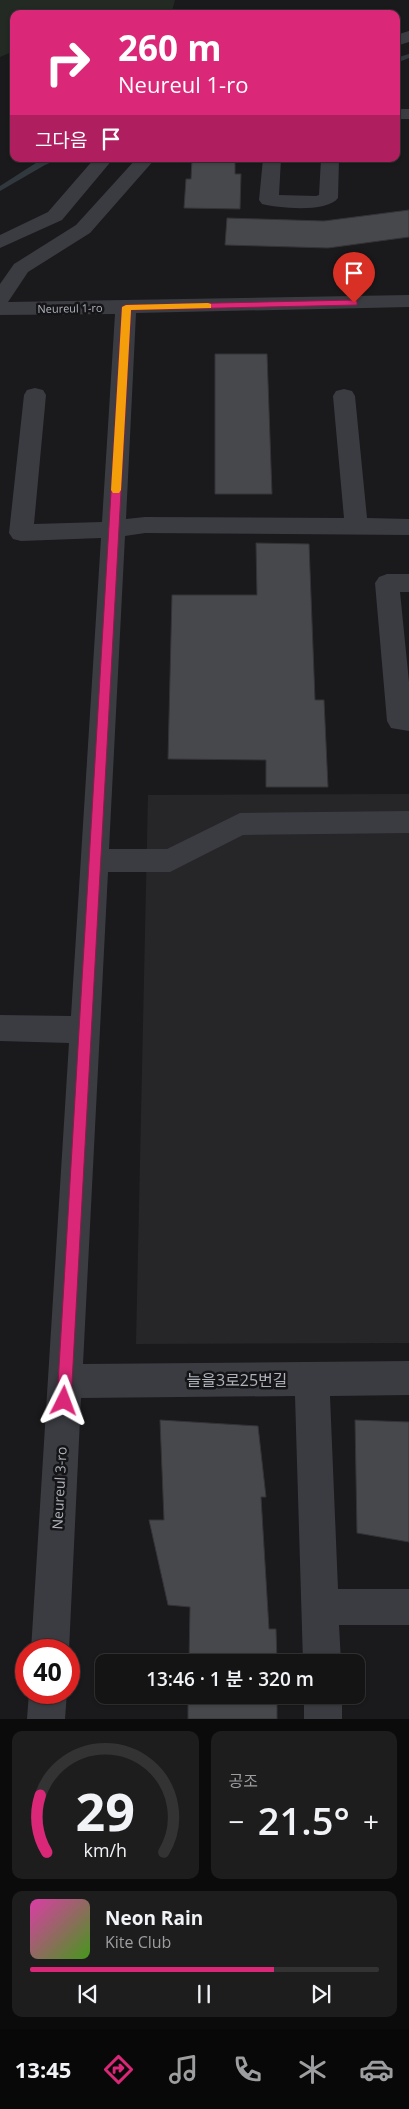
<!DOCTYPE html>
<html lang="ko">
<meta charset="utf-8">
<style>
:root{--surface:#141415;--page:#1d1d1e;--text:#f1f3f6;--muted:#9d9ea0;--line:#333334;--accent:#db2777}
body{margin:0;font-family:"Open Sans","Noto Sans KR",sans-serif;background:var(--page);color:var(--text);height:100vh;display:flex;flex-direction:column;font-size:19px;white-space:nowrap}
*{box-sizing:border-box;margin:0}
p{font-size:16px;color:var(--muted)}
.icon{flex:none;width:28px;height:28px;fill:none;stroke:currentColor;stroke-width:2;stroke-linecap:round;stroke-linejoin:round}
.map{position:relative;height:1719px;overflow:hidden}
.sheet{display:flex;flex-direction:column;gap:12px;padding:12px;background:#0b0b0c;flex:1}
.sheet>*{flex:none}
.hud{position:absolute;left:10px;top:10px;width:390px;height:152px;border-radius:10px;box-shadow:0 1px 4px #0004,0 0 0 1px var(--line);background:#db2777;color:#fff;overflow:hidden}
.speed{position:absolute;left:15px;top:1639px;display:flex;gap:10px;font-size:25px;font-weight:700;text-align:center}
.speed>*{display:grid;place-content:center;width:65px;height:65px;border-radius:50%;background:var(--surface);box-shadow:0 1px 4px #0004,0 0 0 1px var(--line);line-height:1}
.speed .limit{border:8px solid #d22;background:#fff;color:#111}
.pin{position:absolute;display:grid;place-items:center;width:42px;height:42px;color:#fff;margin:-51px -21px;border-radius:50% 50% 50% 0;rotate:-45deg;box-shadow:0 0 5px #0007}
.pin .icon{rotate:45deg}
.me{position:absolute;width:55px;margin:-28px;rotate:3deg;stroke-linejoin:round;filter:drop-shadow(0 0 4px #0008)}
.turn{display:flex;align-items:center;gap:18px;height:105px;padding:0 25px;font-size:22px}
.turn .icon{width:65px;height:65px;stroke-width:2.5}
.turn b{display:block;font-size:35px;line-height:42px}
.then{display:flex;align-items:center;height:48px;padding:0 25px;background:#0003;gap:10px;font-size:19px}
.big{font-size:38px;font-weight:600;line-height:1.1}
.sheet .tile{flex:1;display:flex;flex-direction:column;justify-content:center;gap:8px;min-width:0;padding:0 18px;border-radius:10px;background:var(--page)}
.sheet .dial{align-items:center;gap:0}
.dial svg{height:130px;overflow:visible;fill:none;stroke:var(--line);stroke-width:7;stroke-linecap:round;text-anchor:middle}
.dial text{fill:var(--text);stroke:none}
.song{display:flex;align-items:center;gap:15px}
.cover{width:60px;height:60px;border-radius:8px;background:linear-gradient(135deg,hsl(320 70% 55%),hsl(100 70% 35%))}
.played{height:5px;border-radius:2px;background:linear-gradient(90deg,var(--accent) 70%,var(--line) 70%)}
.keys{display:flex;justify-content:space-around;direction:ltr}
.heat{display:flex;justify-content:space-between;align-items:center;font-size:28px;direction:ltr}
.sheet .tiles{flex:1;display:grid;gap:12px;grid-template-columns:1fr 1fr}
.tile:last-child{grid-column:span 2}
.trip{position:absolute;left:95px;top:1654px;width:270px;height:50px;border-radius:10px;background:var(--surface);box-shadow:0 1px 4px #0004,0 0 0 1px var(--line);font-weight:600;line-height:50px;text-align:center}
.tab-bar{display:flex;height:80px;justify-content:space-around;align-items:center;background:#080808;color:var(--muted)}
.tab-bar .icon{width:35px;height:35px}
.tab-bar .active{color:var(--accent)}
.tab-bar b{font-size:22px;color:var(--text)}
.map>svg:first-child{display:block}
.built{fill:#262629}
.green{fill:#222a23}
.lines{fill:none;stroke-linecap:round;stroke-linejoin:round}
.stream{fill:#31393f;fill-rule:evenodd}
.building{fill:#47484c;stroke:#343438}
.minor{fill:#3b3c41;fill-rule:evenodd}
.route{fill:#db2777;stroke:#8e194d}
.slow{fill:#f59e0b}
.labels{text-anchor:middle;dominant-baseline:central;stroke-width:5;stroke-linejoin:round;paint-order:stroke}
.far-street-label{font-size:11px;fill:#aeb2bb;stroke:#151517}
.street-label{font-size:14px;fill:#aeb2bb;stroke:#151517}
.near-street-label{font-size:16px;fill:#aeb2bb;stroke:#151517}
</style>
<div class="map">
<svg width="409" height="1719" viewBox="0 0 409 1719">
<rect width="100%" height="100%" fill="#1a1a1c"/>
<path class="built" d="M 409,794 L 409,1343 L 136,1344 L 148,795 Z"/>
<path class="green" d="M 0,0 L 175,0 L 172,11 L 158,14 L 14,14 L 14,51 L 0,57 Z"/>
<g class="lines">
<path class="stream" d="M 409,54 L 409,58 L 396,63 L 396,58 Z
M 48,159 L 59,159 L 45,165 L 0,191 L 0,186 L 39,161 Z"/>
</g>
<path class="building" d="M 192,159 L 235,159 L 235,174 L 241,174 L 240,209 L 184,208 L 186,179 L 191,179 Z
M 409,210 L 409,237 L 328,248 L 225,245 L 227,218 L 324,221 Z
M 215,354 L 267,354 L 272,494 L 215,494 Z
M 256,543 L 309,544 L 315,700 L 324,700 L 328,787 L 266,787 L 266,760 L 168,759 L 172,595 L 257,595 Z
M 160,1420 L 258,1426 L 266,1497 L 261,1497 L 269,1629 L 276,1629 L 277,1662 L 189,1662 L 190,1607 L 168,1605 L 149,1520 L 164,1520 Z
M 355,1420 L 409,1422 L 409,1542 L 357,1533 Z
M 188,1695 L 277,1695 L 277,1719 L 188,1719 Z"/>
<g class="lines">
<path class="minor" d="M 409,31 L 409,42 L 396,46 L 396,35 Z
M 396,109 L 409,109 L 409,119 L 396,119 Z
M 94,159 L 113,159 L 62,220 L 0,248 L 0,235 L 48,212 Z
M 136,159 L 155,159 L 90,233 L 28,272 L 8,302 L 409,295 L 409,307 L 136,313 L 126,519 L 145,517 L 344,518 L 333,396 L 336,391 L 344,389 L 352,391 L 355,396 L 367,518 L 409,519 L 409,535 L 145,533 L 125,536 L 109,849 L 167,849 L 240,813 L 409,811 L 409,833 L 243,835 L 170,872 L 108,872 L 83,1364 L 409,1361 L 409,1395 L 330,1396 L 338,1589 L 409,1589 L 409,1625 L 339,1625 L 341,1662 L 303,1662 L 295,1396 L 81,1398 L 69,1650 L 31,1650 L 69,1043 L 0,1041 L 0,1015 L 71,1016 L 101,538 L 21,541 L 13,539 L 9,533 L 24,395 L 27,390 L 35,388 L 43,390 L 46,395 L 34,524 L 102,522 L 115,314 L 0,315 L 0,284 L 14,264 L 76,225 Z
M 263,159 L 281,159 L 279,195 L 316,196 L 319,195 L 321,159 L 339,159 L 338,198 C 327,213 278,208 262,204 L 259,200 Z
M 387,574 L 409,574 L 409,592 L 400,592 L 409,682 L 409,731 L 391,728 L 387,721 L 375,583 L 379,577 Z
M 29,1692 L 67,1692 L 65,1719 L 27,1719 Z
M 304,1695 L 342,1695 L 342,1719 L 304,1719 Z"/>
</g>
<path class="route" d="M 354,300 L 357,301 L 357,305 L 131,310 L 71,1401 L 69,1406 L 64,1408 L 59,1406 L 57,1401 L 122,307 L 126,305 Z"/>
<path class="slow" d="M 208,303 L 211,304 L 211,308 L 131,310 L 121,490 L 119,493 L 113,493 L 111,490 L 122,307 L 126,305 Z"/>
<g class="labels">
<g class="far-street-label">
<text transform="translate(70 308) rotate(-1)">Neureul 1-ro</text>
</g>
<g class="street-label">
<text transform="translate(59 1488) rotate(-87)">Neureul 3-ro</text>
</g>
<g class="near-street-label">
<text x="237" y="1380">늘을3로25번길</text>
</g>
</g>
</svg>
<div class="speed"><div class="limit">40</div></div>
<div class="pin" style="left:354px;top:303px;background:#d93025"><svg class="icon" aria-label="arrive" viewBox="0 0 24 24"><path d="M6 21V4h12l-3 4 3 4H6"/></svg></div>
<svg class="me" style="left:64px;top:1401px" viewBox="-20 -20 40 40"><path d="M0-17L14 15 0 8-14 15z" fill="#db2777" stroke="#fff" stroke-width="4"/></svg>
<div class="trip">13:46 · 1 분 · 320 m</div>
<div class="hud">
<div class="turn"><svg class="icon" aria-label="right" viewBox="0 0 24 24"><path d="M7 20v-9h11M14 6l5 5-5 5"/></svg><div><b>260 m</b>Neureul 1-ro</div></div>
<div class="then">그다음<svg class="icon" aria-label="arrive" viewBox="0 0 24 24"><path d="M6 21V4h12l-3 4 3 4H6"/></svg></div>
</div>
</div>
<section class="sheet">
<div class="tiles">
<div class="tile dial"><svg viewBox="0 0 100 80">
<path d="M14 69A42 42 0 1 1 86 69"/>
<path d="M14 69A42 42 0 0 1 10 34" stroke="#db2777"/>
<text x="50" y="56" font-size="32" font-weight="700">29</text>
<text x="50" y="72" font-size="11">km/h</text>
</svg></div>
<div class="tile"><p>공조</p>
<div class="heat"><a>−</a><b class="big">21.5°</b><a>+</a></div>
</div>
<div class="tile">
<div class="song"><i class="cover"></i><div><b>Neon Rain</b><p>Kite Club</p></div></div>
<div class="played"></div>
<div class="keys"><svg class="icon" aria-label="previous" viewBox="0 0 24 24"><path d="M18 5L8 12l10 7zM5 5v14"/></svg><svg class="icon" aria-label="pause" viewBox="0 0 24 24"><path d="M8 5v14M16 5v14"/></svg><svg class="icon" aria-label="next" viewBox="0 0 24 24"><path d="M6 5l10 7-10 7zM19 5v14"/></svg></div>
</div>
</div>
</section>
<nav class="tab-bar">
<b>13:45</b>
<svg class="icon active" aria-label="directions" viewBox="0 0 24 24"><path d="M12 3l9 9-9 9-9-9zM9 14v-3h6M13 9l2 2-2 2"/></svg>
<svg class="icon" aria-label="music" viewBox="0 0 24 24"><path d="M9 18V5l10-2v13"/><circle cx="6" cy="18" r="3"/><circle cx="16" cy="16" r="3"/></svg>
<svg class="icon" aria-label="phone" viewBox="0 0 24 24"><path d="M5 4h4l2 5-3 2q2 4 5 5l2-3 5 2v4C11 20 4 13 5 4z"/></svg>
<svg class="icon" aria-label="climate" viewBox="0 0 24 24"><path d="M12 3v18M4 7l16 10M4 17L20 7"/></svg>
<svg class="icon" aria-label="car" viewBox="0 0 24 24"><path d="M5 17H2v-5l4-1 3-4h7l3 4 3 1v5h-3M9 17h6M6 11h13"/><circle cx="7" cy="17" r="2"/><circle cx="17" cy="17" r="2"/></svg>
</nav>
